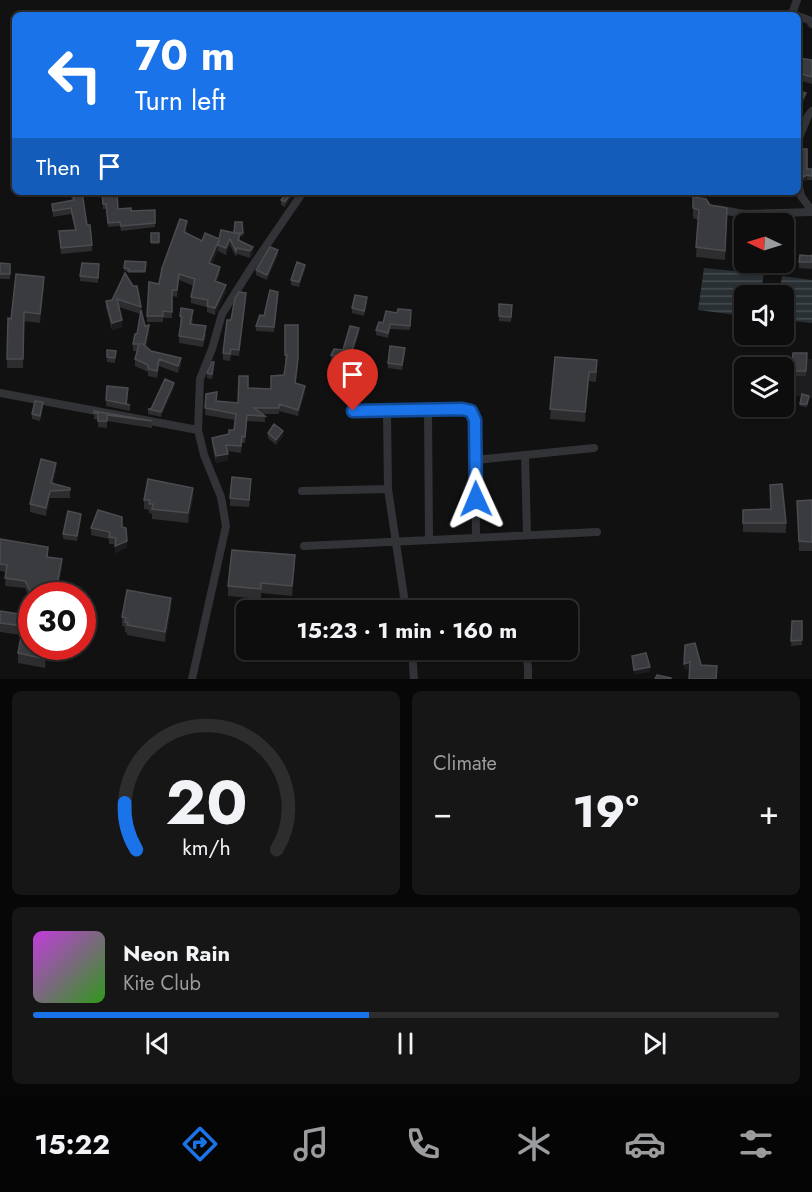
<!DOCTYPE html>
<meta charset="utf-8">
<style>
:root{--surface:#0d0d0e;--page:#161617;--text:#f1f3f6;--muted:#9a9c9e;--line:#2d2d2e;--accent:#1a73e8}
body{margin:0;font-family:Jost,sans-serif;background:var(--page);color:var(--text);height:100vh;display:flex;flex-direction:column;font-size:22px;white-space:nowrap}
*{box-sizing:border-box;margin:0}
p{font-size:20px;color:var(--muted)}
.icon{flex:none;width:33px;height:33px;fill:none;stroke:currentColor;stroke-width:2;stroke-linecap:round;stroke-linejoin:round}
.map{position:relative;height:679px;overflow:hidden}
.details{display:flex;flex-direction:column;gap:12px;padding:12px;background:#070708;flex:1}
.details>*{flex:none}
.top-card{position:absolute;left:12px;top:12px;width:789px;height:183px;border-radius:9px;box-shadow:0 2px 4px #0004,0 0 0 2px var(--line);background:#1a73e8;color:#fff;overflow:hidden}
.needle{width:39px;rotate:274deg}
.buttons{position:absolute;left:734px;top:213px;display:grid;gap:12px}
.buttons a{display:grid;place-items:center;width:60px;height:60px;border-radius:9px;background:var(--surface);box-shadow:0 2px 4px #0004,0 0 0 2px var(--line);font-size:30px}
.speed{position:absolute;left:18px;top:582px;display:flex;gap:12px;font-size:30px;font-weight:700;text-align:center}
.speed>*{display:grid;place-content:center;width:78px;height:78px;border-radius:50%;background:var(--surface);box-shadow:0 2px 4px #0004,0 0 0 2px var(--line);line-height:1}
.speed .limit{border:9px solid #d22;background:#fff;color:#111}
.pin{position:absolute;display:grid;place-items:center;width:51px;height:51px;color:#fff;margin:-62px -26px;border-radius:50% 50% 50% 0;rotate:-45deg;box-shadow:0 0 6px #0007}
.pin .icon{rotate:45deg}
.me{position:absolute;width:66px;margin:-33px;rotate:359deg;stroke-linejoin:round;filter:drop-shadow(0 0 4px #0008)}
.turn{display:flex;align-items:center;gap:21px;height:126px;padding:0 24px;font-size:27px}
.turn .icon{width:78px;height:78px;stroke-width:2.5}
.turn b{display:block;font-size:42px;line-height:51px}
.then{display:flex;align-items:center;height:57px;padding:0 24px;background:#0003;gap:12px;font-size:22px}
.big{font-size:45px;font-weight:700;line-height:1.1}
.details .widget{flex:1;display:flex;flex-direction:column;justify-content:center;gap:9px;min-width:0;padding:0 21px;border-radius:9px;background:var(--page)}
.details .dial{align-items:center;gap:0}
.dial svg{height:156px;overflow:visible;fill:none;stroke:var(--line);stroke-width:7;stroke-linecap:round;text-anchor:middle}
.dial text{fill:var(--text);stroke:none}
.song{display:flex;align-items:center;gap:18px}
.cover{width:72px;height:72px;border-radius:9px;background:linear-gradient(135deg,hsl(290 70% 55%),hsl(110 70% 35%))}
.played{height:6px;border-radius:3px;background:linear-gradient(90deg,var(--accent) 45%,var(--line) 45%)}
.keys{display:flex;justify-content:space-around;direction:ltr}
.heat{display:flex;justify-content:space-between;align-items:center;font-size:33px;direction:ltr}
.details .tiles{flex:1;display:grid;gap:12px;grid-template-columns:1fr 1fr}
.widget:last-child{grid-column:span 2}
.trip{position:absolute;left:236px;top:600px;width:342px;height:60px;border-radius:9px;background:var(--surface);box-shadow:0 2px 4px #0004,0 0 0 2px var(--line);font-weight:700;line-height:60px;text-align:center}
.dock{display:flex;height:96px;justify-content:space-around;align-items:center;background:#050506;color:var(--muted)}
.dock .icon{width:42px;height:42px}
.dock .on{color:var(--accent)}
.dock b{font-size:27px;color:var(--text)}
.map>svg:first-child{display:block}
.built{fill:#1d1d1f}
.water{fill:url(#water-rules)}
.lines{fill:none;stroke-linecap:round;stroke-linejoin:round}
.street{stroke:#323336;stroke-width:8}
.wall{fill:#2d2d30}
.shaded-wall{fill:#1c1c1e}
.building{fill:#3a3b3e;stroke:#4a4c50;stroke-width:1.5}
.route-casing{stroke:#114b97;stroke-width:15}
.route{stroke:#1a73e8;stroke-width:10}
</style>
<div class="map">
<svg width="812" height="679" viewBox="0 0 812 679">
<defs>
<pattern id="water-rules" width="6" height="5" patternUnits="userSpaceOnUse" patternTransform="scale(1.5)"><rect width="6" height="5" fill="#293034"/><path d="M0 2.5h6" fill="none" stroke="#454b4f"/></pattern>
</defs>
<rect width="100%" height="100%" fill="#111112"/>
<path class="built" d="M 793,358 L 812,359 L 812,399 L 809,398 L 807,407 L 800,406 L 802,396 L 791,396 Z"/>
<path class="water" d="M 704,268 L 764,274 L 760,295 L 744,296 L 744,316 L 698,310 Z
M 782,276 L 812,280 L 812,323 L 783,320 L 783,296 L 779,295 Z"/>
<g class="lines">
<path class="street" d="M 789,15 L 792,14 L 797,0
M 798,16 L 809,20 L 812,24
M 798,140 L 808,116 L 812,111
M 798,182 L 801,196 L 812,211
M 716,209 L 744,214 L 812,212
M 0,393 L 198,430
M 428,410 L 429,540
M 353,411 L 462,409 L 471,411 L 475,420 L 476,538
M 387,411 L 388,489 L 406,610
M 525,455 L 527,535
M 475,460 L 594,448
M 302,491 L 388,489
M 304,546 L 597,532
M 412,650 L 414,679
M 413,654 L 517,651 C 530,655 528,668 528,679
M 192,679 L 226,526 L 221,497 L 204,455 L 198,430 L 200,379 L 212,349 L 222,314 L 251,268 L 303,192"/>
</g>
<path class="wall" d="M 798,58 L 812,60 L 812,84 L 798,80 Z
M 798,91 L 806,98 L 802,104 L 798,104 Z
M 798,168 L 812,169 L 812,180 L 807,180 L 804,181 L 802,177 L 798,176 Z
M 71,192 L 82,192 L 87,225 L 92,245 L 92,251 L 61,254 L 59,231 L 75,230 L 71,214 L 53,217 L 52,204 L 72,201 Z
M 102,192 L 118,209 L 131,211 L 155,210 L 155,227 L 121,231 L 120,226 L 108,227 L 106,209 L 103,209 Z
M 263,192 L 273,192 L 272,197 L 263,196 Z
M 293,192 L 293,195 L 285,207 L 281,205 L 281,200 Z
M 710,205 L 727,218 L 725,260 L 696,257 L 698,220 L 693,218 L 693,208 Z
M 242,222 L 243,236 L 240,236 L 240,240 L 253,254 L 250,258 L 237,254 L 236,257 L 230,245 L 226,255 L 218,251 L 218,249 L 212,264 L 220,273 L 217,282 L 226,291 L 215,315 L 207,312 L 207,307 L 191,303 L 191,297 L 194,286 L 179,280 L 177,297 L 172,296 L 172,318 L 163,318 L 163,322 L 147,322 L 147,316 L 159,284 L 187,228 L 186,233 L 202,241 L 219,239 L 234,233 Z
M 151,233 L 159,233 L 159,244 L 151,244 Z
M 278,255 L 267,280 L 256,275 L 256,270 Z
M 812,255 L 812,269 L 799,268 L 799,262 L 811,256 Z
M 125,261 L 146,262 L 145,273 L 128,273 L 128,271 L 124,271 Z
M 0,263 L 10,264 L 10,279 L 0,279 Z
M 99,269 L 98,283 L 80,281 L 80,276 Z
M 305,270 L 299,287 L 291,285 L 291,280 Z
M 125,273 L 141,307 L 141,312 L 145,326 L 149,332 L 146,347 L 151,351 L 181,365 L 178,373 L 159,366 L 157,378 L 148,376 L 148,372 L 135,366 L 135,359 L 137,351 L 133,351 L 133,344 L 137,334 L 140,314 L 119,307 L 122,327 L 112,330 L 106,308 L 106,301 L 112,300 Z
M 44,286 L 40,323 L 24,321 L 23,368 L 7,368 L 8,318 L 11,319 Z
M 278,297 L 274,332 L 256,331 L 256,326 Z
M 246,300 L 239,356 L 231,355 L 230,361 L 223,360 L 223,353 L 231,320 Z
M 367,302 L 364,316 L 352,313 L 352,308 Z
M 499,304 L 512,305 L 511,322 L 499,321 Z
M 411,310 L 410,330 L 390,329 L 388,338 L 376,335 L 376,330 L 383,323 L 397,313 Z
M 180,316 L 193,318 L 192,324 L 206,334 L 203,347 L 179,343 L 179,336 L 181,324 L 180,324 Z
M 285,325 L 298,364 L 296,383 L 305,392 L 298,416 L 279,411 L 279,414 L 262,414 L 265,416 L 265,422 L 247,421 L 245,443 L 242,443 L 241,453 L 227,451 L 228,460 L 216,463 L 212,444 L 212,438 L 229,434 L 234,430 L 235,420 L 205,415 L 206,394 L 217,401 L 238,403 L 248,388 L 271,389 L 284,375 L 286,362 L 285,361 Z
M 359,333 L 349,365 L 331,360 L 331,355 L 343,350 Z
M 107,350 L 116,351 L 115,363 L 107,362 Z
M 405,352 L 402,370 L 388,368 L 388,363 Z
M 793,353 L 807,353 L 806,376 L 792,376 Z
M 555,357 L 597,370 L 596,382 L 589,381 L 585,422 L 550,419 Z
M 214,367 L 212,379 L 207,378 L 207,373 Z
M 174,388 L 161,417 L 148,414 L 148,409 L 151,409 Z
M 128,394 L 127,404 L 130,405 L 130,411 L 106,406 L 106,400 Z
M 809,396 L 807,407 L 800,406 L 800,404 Z
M 43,407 L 40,421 L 32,419 L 32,414 Z
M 94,411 L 152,421 L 152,428 L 107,421 L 107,428 L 98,427 L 98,420 L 94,419 Z
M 268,433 L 283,436 L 276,445 L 268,438 Z
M 56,470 L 53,484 L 70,488 L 70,498 L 50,498 L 46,516 L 30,512 L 30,504 Z
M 251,486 L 249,507 L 230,506 L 230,498 Z
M 193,498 L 188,523 L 152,519 L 152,514 L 149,513 L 149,510 L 144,509 L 144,500 Z
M 812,500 L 812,551 L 799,551 L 797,501 Z
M 743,510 L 786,523 L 786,533 L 743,532 Z
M 81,519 L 77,541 L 63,539 L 63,534 Z
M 122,527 L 127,547 L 115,553 L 116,544 L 109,544 L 109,539 L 91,535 L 91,528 Z
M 0,539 L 48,557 L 62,567 L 57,596 L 32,596 L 31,600 L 25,588 L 5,586 L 6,572 L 0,571 Z
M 295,565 L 292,596 L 261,593 L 261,599 L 228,596 L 228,586 Z
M 171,608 L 165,642 L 127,635 L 127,633 L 125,632 L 125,627 L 122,626 L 122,617 Z
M 0,611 L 25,615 L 49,646 L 45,668 L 18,663 L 18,653 L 21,635 L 0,632 Z
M 792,621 L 802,621 L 802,645 L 791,646 Z"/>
<path class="shaded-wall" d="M 806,93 L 806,98 L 802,104 L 802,100 Z
M 807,175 L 807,180 L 804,181 L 804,177 Z
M 292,192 L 293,192 L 293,195 L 285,207 L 285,202 Z
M 230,239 L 230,245 L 226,255 L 226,248 Z
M 219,240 L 218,249 L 209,270 L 209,263 Z
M 253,247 L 253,254 L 250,258 L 250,251 Z
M 278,250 L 278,255 L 267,280 L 267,275 Z
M 305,265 L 305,270 L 299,287 L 299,282 Z
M 220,267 L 220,273 L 215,288 L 215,281 Z
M 44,277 L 44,286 L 40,323 L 40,314 Z
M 226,285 L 226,291 L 215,315 L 215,308 Z
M 246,293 L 246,300 L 239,356 L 239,350 Z
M 122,320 L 122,327 L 112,330 L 112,323 Z
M 149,325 L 149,332 L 145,351 L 145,344 Z
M 359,328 L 359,333 L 349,365 L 349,360 Z
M 181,358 L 181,365 L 178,373 L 178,366 Z
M 589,372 L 589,381 L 585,422 L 585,412 Z
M 174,383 L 174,388 L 161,417 L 161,412 Z
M 305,386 L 305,392 L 298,416 L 298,410 Z
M 283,431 L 283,436 L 276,445 L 276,440 Z
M 228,454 L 228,460 L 216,463 L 216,456 Z
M 56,463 L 56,470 L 51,491 L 51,483 Z
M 193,488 L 193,498 L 188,523 L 188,513 Z
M 50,491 L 50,498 L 46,516 L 46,508 Z
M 81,514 L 81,519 L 77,541 L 77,536 Z
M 127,541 L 127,547 L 115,553 L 115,546 Z
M 295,555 L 295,565 L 292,596 L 292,586 Z
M 62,559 L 62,567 L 57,596 L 55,596 Z
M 171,598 L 171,608 L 165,642 L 165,632 Z
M 47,646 L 49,646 L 45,668 L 45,659 Z
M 690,662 L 690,668 L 684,670 L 684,664 Z
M 650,667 L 650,672 L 634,675 L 634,670 Z"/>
<path class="building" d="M 798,58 L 812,60 L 812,77 L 798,73 Z
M 798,91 L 806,93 L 802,100 L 798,99 Z
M 800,149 L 807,149 L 807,169 L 812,169 L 812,176 L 807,175 L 804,177 L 802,173 L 798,171 L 798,168 L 801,169 Z
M 72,192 L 82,192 L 87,225 L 90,225 L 92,245 L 61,248 L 59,231 L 76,230 L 71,208 L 53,211 L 52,204 L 74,200 Z
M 102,192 L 117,192 L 118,209 L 131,208 L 131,211 L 155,210 L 155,223 L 121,226 L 120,222 L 108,223 L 106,204 L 103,204 Z
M 263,192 L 272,192 L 272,195 L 263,193 Z
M 287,192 L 292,192 L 285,202 L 281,200 Z
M 693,197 L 706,199 L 710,205 L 727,208 L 725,251 L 696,247 L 699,210 L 693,208 Z
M 180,219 L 187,221 L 184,232 L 202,241 L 205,233 L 219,239 L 221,230 L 240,234 L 238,240 L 253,247 L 250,251 L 237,248 L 236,251 L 230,239 L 226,248 L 218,245 L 219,240 L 209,263 L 220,267 L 215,281 L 226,285 L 215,308 L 207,306 L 208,300 L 191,297 L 195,279 L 179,274 L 177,290 L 172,290 L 172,312 L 163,311 L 163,316 L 147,316 L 149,282 L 159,284 L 162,268 Z
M 235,222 L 242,222 L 243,233 L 234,233 Z
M 151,233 L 159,233 L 159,242 L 151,242 Z
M 270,247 L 278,250 L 267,275 L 256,270 Z
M 800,255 L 811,256 L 812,255 L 812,262 L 799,262 Z
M 125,261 L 146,262 L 145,271 L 128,271 L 129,269 L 124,268 Z
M 297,262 L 305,265 L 299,282 L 291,280 Z
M 0,263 L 10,264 L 10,274 L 0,274 Z
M 82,263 L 99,264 L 98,278 L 80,276 Z
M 125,273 L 133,286 L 137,286 L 141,307 L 117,299 L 122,320 L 112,323 L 106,301 L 112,300 Z
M 16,274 L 44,277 L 40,314 L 24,312 L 23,359 L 7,359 L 8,318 L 11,319 Z
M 270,290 L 278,292 L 274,327 L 256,326 L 260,315 L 264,316 Z
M 239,292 L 246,293 L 239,350 L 231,349 L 230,354 L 223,353 L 227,320 L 231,320 L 235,298 Z
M 355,295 L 367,297 L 364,311 L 352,308 Z
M 499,304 L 512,305 L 511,317 L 499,316 Z
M 181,308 L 193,310 L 190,324 L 206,326 L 203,340 L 179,336 L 182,317 L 180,316 Z
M 398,309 L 411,310 L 410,326 L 390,324 L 388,333 L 376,330 L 379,322 L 383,323 L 386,311 L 397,313 Z
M 141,310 L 145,326 L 149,325 L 145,344 L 143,344 L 151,351 L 181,358 L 178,366 L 159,359 L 157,371 L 148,369 L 148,365 L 135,359 L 139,344 L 133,344 L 135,334 L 137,334 Z
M 285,325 L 298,325 L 298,358 L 295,383 L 305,386 L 298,410 L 279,404 L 279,408 L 254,408 L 265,416 L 247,415 L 245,437 L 242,436 L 241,446 L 226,445 L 228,454 L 216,456 L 212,438 L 229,434 L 229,430 L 234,430 L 236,414 L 205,408 L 206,394 L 217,392 L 216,401 L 238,403 L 239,376 L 248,376 L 248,388 L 271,389 L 271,376 L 284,375 L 287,355 L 285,355 Z
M 350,326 L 359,328 L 349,360 L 331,355 L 334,349 L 343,350 Z
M 390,346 L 405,348 L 402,365 L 388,363 Z
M 107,350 L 116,351 L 115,358 L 107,357 Z
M 793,353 L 807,353 L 806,371 L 792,371 Z
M 555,357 L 597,360 L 596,372 L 589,372 L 585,412 L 550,409 Z
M 212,362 L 214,362 L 212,374 L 207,373 Z
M 165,379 L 174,383 L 161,412 L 148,409 L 151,409 Z
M 107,386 L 128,388 L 126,404 L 130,405 L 106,400 Z
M 802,394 L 809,396 L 807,404 L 800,404 Z
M 35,401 L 43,402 L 40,416 L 32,414 Z
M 94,411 L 152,421 L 107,415 L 107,421 L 98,421 L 98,413 L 94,413 Z
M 274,424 L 283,431 L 276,440 L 268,433 Z
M 41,459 L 56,463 L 51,483 L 70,488 L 70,490 L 50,491 L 46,508 L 30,504 Z
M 232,477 L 251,479 L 249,500 L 230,498 Z
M 148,479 L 193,488 L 188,513 L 152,509 L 153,504 L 149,504 L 150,500 L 144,500 Z
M 782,484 L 786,523 L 743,523 L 743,510 L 771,509 L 770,485 Z
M 812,500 L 812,542 L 799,541 L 797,501 Z
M 98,510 L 122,517 L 122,527 L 126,528 L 127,541 L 115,546 L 116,538 L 109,537 L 110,532 L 91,528 Z
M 68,511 L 81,514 L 77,536 L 63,534 Z
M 0,539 L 48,547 L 47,557 L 62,559 L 55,595 L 31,592 L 25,581 L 5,578 L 7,565 L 0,564 Z
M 232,550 L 295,555 L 292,586 L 261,583 L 261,589 L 228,586 Z
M 127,590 L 171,598 L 165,632 L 127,625 L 128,623 L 125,622 L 126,618 L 122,617 Z
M 28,609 L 32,610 L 32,646 L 47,646 L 45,659 L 18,653 L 23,626 L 0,623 L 0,611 L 25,615 Z
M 792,621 L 802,621 L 802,640 L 791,641 Z
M 695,643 L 701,665 L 717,666 L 716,679 L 689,679 L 690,662 L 684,664 L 685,645 Z
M 646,653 L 650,667 L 634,670 L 632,656 Z
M 657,675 L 671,678 L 670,679 L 655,679 Z"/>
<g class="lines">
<defs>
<path id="route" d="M 353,411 L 462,409 L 471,411 L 475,420 L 476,499"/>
</defs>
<use href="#route" class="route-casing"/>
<use href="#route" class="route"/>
</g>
</svg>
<div class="buttons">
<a><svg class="needle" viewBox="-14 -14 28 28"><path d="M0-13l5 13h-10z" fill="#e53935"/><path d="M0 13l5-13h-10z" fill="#9a9c9e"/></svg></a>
<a><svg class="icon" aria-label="sound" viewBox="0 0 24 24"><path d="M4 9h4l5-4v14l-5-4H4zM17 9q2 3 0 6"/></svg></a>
<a><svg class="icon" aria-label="layers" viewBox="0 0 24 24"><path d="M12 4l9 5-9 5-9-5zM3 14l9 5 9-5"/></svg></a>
</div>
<div class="speed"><div class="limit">30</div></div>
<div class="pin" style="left:353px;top:411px;background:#d93025"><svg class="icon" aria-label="arrive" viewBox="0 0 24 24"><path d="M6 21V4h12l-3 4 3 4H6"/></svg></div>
<svg class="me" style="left:476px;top:499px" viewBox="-20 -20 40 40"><path d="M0-17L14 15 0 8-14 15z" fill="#1a73e8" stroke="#fff" stroke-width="4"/></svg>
<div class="trip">15:23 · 1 min · 160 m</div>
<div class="top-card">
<div class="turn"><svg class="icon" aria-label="left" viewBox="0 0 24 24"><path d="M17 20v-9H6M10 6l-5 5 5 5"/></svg><div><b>70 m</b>Turn left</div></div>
<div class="then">Then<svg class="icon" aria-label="arrive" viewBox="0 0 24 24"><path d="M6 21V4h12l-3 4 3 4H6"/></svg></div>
</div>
</div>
<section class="details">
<div class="tiles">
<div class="widget dial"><svg viewBox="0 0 100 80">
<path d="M14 69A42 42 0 1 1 86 69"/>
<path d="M14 69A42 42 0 0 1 8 45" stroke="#1a73e8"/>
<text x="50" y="56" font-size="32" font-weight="700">20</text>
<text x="50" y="72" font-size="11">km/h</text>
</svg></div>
<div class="widget"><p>Climate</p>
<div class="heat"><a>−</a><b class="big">19°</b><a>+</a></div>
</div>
<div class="widget">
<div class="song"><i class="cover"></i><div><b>Neon Rain</b><p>Kite Club</p></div></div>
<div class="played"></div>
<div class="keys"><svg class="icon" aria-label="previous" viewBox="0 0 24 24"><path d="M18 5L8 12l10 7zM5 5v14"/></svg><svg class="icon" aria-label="pause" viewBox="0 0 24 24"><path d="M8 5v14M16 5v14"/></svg><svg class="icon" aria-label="next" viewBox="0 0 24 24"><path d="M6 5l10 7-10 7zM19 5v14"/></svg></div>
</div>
</div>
</section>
<nav class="dock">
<b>15:22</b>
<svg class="icon on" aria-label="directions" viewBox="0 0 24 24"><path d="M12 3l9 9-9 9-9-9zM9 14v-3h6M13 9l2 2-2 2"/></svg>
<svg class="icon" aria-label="music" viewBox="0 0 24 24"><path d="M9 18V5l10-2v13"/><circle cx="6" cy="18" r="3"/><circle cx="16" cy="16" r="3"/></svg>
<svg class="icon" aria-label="phone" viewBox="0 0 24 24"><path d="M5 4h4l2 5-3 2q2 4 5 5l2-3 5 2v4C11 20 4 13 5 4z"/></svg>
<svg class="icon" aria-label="climate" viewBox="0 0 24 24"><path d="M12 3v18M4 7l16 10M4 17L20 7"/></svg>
<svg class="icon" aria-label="car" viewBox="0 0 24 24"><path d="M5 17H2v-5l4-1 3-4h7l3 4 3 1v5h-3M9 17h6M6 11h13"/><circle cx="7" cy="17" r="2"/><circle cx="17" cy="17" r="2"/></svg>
<svg class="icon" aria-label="filters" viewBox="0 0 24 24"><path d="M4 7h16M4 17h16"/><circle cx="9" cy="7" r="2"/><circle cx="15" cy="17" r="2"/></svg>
</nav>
